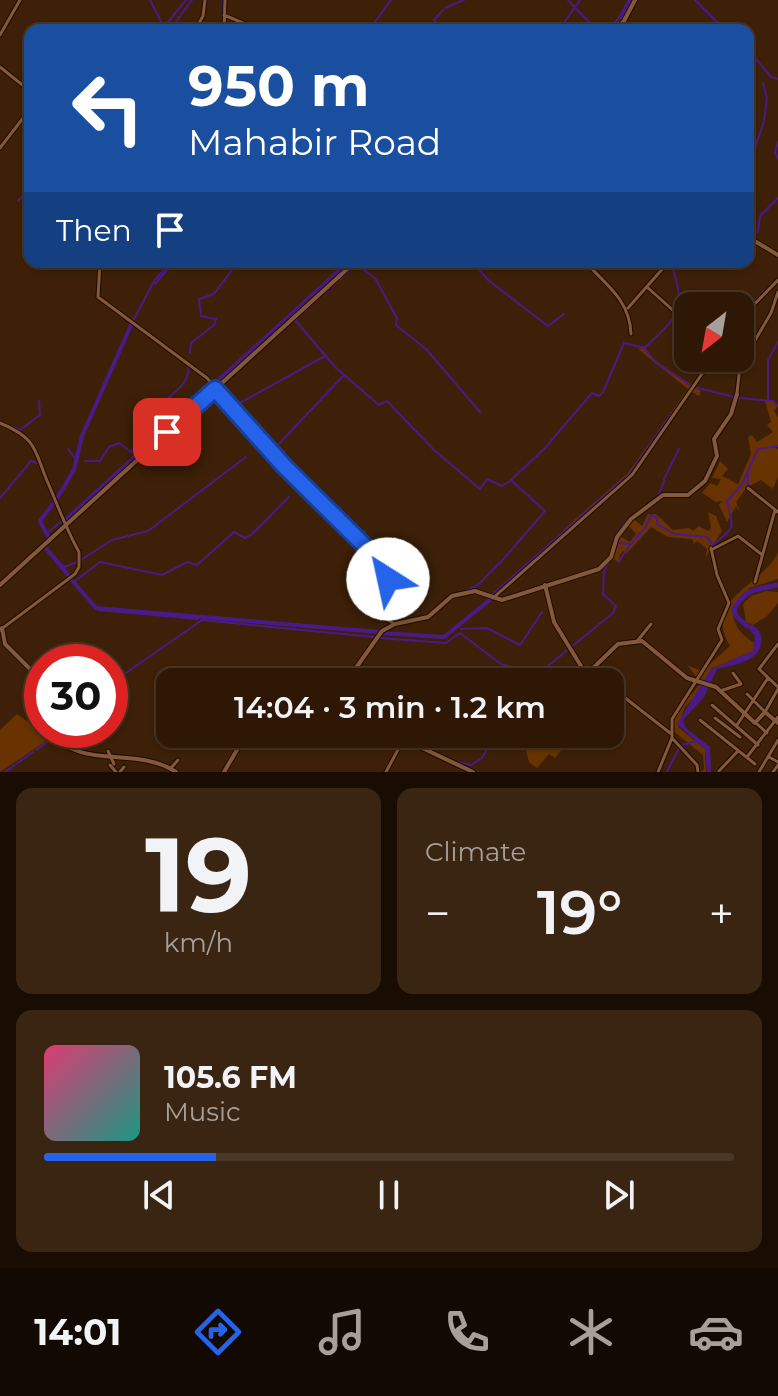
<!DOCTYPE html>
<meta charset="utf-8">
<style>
:root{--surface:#2e1805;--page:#3a2513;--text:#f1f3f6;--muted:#a7a09a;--line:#493727;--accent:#2563eb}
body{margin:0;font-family:Montserrat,sans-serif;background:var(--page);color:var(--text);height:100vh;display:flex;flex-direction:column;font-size:30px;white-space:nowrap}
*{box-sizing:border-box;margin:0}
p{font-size:26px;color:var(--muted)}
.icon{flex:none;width:44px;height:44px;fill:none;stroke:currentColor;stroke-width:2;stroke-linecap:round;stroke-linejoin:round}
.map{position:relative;height:772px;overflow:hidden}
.drawer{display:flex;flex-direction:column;gap:16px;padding:16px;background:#190d03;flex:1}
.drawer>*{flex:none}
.hud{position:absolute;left:24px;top:24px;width:730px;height:244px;border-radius:16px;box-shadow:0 2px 6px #0004,0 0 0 2px var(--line);background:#1a4fa0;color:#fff;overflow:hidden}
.needle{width:52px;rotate:211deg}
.controls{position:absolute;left:674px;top:292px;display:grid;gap:16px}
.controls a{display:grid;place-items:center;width:80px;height:80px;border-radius:16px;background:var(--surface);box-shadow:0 2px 6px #0004,0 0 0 2px var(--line);font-size:40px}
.speed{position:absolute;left:24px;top:644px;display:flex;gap:16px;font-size:40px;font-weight:700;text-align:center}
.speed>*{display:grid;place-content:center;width:104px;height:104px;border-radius:50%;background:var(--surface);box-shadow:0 2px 6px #0004,0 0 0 2px var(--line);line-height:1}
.speed .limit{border:12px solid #d22;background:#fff;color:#111}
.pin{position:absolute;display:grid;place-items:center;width:68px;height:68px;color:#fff;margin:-34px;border-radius:16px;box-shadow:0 4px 12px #0006}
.me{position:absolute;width:88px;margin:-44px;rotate:325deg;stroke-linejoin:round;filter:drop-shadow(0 0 6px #0008)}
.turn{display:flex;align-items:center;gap:28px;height:168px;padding:0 32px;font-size:36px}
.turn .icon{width:104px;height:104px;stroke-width:2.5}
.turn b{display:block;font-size:56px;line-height:68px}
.then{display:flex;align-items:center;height:76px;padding:0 32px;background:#0003;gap:16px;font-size:30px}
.big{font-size:60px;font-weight:600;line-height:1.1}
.drawer .widget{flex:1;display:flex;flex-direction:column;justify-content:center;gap:12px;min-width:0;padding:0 28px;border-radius:16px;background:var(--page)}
.drawer .dial{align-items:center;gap:0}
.dial b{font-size:104px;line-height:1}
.song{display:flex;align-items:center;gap:24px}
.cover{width:96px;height:96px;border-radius:12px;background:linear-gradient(135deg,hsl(340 70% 55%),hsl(170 70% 35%))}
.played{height:8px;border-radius:4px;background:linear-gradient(90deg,var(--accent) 25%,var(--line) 25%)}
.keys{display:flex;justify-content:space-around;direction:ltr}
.heat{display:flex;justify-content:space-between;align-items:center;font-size:44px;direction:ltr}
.drawer .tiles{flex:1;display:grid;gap:16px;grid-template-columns:1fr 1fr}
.widget:last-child{grid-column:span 2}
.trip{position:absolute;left:156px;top:668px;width:468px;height:80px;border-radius:16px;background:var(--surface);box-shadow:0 2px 6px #0004,0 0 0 2px var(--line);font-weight:600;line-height:80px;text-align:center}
.tab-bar{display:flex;height:128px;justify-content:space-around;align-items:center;background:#120a02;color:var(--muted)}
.tab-bar .icon{width:56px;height:56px}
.tab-bar .on{color:var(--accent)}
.tab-bar b{font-size:36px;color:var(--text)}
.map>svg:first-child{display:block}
.green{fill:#683300}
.water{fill:#4a1b88}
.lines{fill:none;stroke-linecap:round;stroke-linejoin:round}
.stream{stroke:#4a1b88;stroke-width:2}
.canal{stroke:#4a1b88;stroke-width:4}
.river{stroke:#4a1b88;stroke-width:5}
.minor-casing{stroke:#1f0b00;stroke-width:5}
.tertiary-casing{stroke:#1f0b00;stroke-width:6}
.minor{stroke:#84593a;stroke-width:3}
.tertiary{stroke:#84593a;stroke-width:4}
.route-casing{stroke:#184099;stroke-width:20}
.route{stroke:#2563eb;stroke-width:14}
</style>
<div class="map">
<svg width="778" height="772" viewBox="0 0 778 772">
<rect width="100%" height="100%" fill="#3d2007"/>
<path class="green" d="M 644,348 L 657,362 L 701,391 L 699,396 L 690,391 L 632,475 L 568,531 L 564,529 L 628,473 L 688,389 L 638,349 Z
M 765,400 L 773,401 L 778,406 L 774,411 L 778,417 L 778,445 L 774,447 L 778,449 L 778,477 L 773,489 L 761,480 L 747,487 L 736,502 L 740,512 L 736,506 L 727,522 L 719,505 L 722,501 L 716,502 L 702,493 L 710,483 L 717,486 L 721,479 L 712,478 L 720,461 L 728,469 L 722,476 L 738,484 L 751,454 L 748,437 L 752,435 L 757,442 L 773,432 L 767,425 L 771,422 Z
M 708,512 L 716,516 L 722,531 L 705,558 L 707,549 L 697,541 L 694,544 L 692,539 L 668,537 L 651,527 L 627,553 L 623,551 L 619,557 L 622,560 L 618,562 L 611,557 L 618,535 L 630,542 L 636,534 L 626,523 L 636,517 L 634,519 L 642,526 L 648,514 L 656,514 L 673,530 L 689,528 L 693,531 L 699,526 L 708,531 L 711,528 Z
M 778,552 L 778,579 L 750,588 L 733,608 C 731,624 742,636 756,644 L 753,651 L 711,669 L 700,692 L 685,707 L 678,727 L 705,749 L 706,772 L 700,772 L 704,769 L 703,755 L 672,730 L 673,716 L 701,683 L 687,665 L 702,671 L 730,646 C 701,598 765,584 778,552 Z
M 766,591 L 778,592 L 778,603 L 767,616 L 753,625 L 746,622 L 743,604 L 751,596 Z
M 17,714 L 51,738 L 0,772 L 0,730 Z
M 524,734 L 574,734 L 555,758 L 549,754 L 537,768 L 529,762 L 526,751 L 534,740 Z"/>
<path class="water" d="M 745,624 C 763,624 767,645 754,656 C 744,664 728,666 717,669 L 704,697 L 683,720 L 686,728 L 710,747 L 711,772 L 707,772 L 705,749 L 677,724 L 711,669 L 753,651 L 755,636 Z"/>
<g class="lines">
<path class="stream" d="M 150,0 L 164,27 L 186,0
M 568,0 L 583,16
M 695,0 L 725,30
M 445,8 L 464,0
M 584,17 L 598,30
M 223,25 L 223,0
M 170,30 L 192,0
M 369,30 L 391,0
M 443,30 L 434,20 L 443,10
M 559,30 L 580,0
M 606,30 L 618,19 L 629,0
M 748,49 L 771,77 L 778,79
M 778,142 L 775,152 L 778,159
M 748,169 L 764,121 L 767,98 L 763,83
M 18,201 L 30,189
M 23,204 L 30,197
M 749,237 L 758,231 L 760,216 L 778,198
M 473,262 L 488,280 L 548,326 L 564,314
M 356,264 L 375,278 L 397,318 L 396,325 L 427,350 L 480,412
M 155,284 L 174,262
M 295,320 L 336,368 L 379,405 L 387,401 L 434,450 L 480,489 L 487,479 L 502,486 L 510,481
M 132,323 L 154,281 L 171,262
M 268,344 L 359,262
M 645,349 L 656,363 L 692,386
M 190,353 L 191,343 L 214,325 L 216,319 L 201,316 L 199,299 L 214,294 L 234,267 L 252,267 L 254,262
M 214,383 L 347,262
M 694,387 L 734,397
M 221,392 L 286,461 L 333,502
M 738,398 L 773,401 L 778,406
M 768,400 L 768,360 L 778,342
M 236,405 L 325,356
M 11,426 L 20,430 L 40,415 L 39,401
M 275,448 L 344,375
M 68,449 L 76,459
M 85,461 L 100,461 L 109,447 L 119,443 L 131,452 L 142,440 L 152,436 L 156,423 L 153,410 C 166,399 192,384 188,366
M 748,474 L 748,488
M 664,479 L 679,449
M 691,495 L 701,486
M 658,496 L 664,481
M 0,498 L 31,461 L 37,463
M 641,514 L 659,501
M 65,519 L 212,385
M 47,533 L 62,521
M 617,533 L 628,519
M 48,550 L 64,567 L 77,562
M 81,560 L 112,540 L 148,531 L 246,457
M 618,562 L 631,544
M 500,563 L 545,511 L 511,480 L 544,449 L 592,393 L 599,396 L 603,392 L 624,343 L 644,348 C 675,320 688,310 672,266 L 674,262
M 74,582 L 100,562 L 162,575 L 187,562 L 197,565 L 234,532 L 245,538 L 252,534 L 289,497
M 466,591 L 479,584 L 499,563
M 99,610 L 198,619
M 461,629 L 487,628 L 520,645 L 542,612
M 379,638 L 446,643 L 460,633 L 501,664 L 515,668
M 654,653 L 683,677
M 499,682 L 511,668 L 538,674 L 613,613 L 616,606 L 603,594 L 604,571 L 618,543 L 631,544 L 645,528 L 651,515 L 657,518 L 657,524 L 674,534 L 707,537 L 713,545 C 737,525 733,530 727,501 L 742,484 L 758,449 L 778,446
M 110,684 L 202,620 L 374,637
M 682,745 L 698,741
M 36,750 L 53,738
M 457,762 L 471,765 L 482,758 L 488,747 L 482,734
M 5,772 L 33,752
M 667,772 L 679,748"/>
<path class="canal" d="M 611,30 L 621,21 L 632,0
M 740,317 L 778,279
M 215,386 L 352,262
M 617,486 L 631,474 L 671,416
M 57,498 L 74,470 L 82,436 L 131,325
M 66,522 L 214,388
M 49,538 L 40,521 L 55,501
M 44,546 L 69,576
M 70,578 L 96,608 L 379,632
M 492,596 L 616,487
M 382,633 L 444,637 L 492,598"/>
<path class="river" d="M 747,626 L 736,616 L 734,609 C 745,589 757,589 778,585"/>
<defs>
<path id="minor" d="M 224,15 L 260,30
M 195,30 L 203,16 L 205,0
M 224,30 L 225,0
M 0,35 L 20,0
M 0,67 L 30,91
M 0,148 L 30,109
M 100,262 L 98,297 L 207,378 L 284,466 L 378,559 L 388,575 L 376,607 L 382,617 L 395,624
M 585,262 C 607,285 630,301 631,334
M 648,288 L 675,312
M 628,308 L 665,266
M 740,319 L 778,280
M 737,393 L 740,366 L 771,313 L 778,292
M 0,423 C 38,439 34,450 48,483 C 58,506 67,531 79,552 L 79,567 L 75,574 L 0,630
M 748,488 L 778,512
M 711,550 L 738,536 L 761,554
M 755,582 L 775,510
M 493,598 L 632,475 L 713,358
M 638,640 L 651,624
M 778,644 L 759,669 L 778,687
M 590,671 L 605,682
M 610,686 L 670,733
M 720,691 L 741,684 L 733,673
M 747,694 L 765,712 L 778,689
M 712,705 L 758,745
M 715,718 L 740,737
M 700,720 L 755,764
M 756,723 L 767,733
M 737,725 L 768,678
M 672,738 L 697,765 L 698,772
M 108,751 L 114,764
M 747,757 L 778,717
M 769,757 L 778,762
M 110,765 L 116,772
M 171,768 L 178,760
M 719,771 L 738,751
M 120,772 L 124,767
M 386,772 L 401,744
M 658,772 L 672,738 L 672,719 L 722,640 L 718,629 L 729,603 L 717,575 L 711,548
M 759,772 L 778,740
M 773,772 L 778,765"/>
<path id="tertiary" d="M 614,30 L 624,21 L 635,0
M 748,237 L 778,255
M 0,585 L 355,262
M 545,585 L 554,622 L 584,671 L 590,671 L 618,644 L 642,641 L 687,678 L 716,687 L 755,723 L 765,712 L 778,723
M 2,628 L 5,644 L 42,681
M 346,682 L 382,631 L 395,624 L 428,617 L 452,596 L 475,591 L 502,600 L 599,569 L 611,557 L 617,537 L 631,519 L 663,495 L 688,495 L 705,481 L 717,456 L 714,439 L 731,414 L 737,394
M 48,730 C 81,772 135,745 176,772
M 361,734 L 418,746 L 473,772
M 224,772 L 241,743 L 265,739 L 273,734"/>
</defs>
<use href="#minor" class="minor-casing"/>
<use href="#tertiary" class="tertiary-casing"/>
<use href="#minor" class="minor"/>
<use href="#tertiary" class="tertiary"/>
</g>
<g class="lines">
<defs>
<path id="route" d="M 167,432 L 215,389 L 284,466 L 378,559 L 388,579"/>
</defs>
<use href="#route" class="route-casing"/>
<use href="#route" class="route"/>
</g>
</svg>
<div class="controls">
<a><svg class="needle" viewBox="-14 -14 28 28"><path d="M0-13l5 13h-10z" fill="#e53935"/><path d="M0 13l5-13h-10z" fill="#a7a09a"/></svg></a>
</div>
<div class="speed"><div class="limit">30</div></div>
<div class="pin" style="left:167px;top:432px;background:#d93025"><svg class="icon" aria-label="arrive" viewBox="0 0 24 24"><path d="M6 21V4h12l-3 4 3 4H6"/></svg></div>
<svg class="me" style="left:388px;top:579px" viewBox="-20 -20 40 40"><circle r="19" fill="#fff"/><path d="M0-13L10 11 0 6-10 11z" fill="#2563eb"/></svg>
<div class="trip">14:04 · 3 min · 1.2 km</div>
<div class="hud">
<div class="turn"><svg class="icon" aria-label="left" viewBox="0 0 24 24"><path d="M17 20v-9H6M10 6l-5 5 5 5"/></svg><div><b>950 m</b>Mahabir Road</div></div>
<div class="then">Then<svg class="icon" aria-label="arrive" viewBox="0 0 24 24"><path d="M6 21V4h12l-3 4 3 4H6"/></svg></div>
</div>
</div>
<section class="drawer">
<div class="tiles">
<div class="widget dial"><b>19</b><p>km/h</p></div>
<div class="widget"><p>Climate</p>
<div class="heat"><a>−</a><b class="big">19°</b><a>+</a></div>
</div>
<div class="widget">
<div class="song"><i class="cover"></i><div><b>105.6 FM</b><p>Music</p></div></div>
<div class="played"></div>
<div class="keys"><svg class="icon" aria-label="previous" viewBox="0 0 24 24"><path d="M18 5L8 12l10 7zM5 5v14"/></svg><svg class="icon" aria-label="pause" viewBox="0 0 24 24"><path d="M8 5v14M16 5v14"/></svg><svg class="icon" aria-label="next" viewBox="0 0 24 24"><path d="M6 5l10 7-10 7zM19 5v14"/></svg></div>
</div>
</div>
</section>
<nav class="tab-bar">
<b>14:01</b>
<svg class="icon on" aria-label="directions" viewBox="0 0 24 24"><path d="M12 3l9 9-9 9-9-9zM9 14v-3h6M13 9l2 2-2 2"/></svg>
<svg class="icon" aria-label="music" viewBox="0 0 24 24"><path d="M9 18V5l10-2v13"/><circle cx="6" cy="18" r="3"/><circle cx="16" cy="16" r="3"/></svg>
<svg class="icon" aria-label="phone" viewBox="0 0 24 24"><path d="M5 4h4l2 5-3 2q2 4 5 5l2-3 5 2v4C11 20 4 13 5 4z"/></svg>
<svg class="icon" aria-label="climate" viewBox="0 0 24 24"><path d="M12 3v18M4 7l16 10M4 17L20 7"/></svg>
<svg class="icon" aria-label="car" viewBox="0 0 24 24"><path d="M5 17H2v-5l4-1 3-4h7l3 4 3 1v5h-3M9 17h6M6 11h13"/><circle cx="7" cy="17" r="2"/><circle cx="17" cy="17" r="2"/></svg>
</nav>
